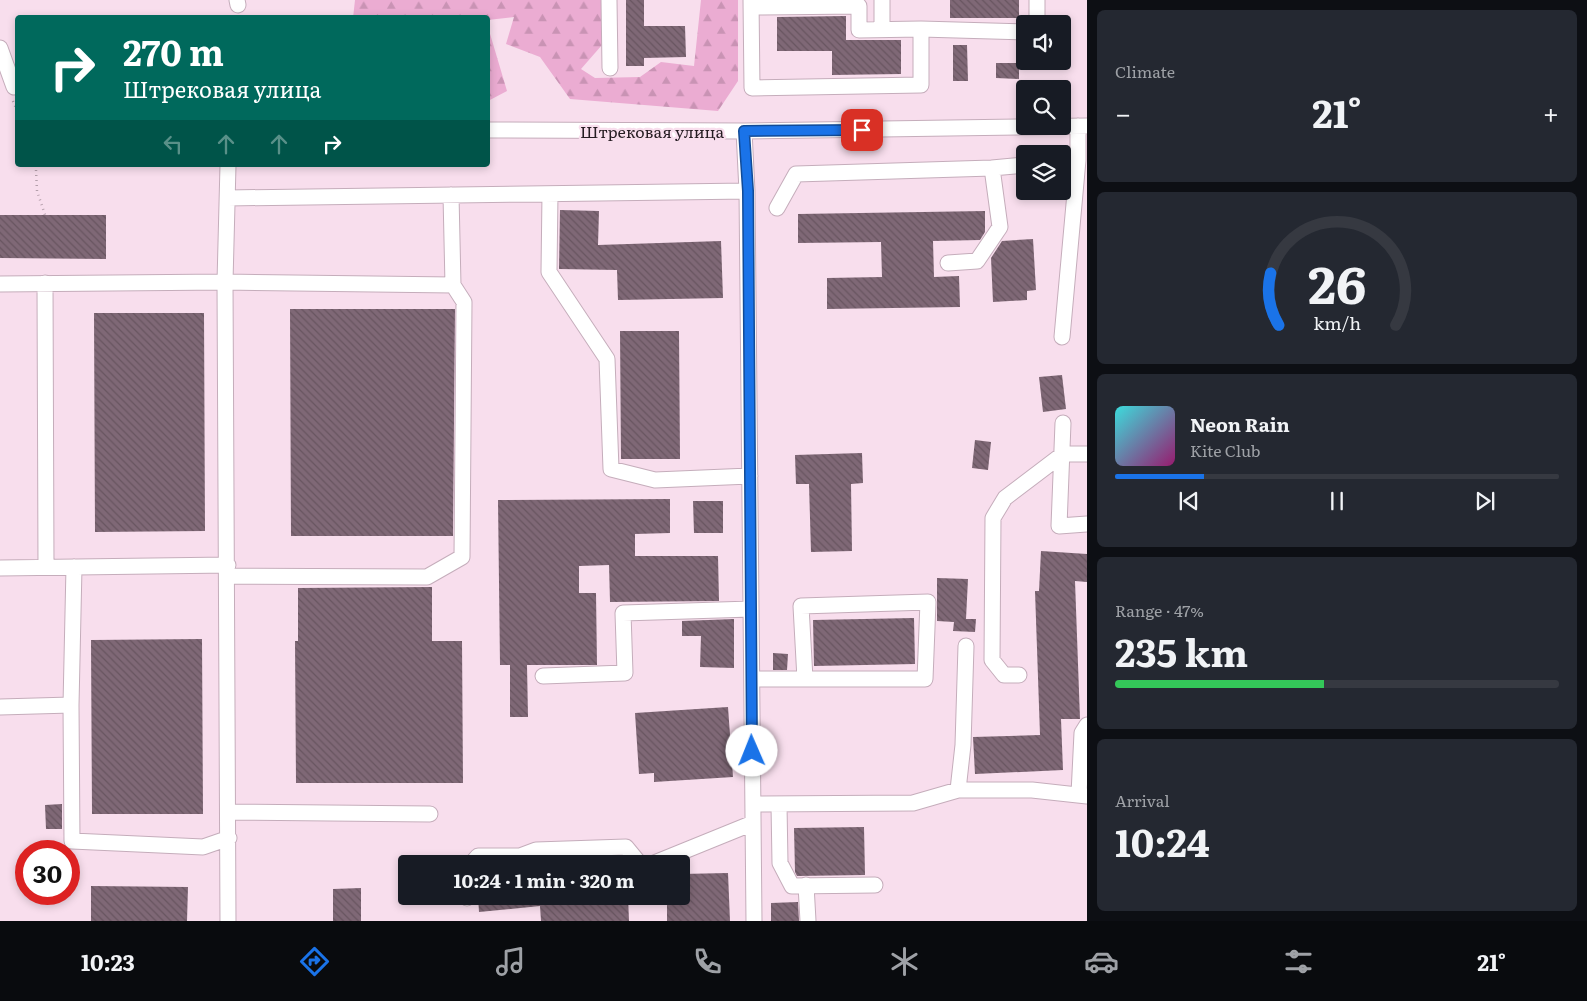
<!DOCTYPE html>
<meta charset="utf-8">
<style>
:root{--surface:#171b24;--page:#242831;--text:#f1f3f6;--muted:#9ea1a6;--line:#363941;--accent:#1a73e8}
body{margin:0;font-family:Literata,serif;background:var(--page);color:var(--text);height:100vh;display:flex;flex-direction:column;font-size:19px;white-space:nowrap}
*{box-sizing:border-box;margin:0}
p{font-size:16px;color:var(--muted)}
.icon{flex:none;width:28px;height:28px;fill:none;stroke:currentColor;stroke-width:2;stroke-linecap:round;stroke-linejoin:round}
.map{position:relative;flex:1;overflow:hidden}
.side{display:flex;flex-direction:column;gap:10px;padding:10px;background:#0d0f14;width:500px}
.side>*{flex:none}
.banner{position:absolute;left:15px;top:15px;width:475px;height:152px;border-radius:5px;box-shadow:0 2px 8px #0003;background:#00695c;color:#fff;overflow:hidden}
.fabs{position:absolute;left:1016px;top:15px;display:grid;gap:10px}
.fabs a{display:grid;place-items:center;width:55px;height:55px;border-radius:5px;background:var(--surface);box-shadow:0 2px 8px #0003;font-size:25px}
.speed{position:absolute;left:15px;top:840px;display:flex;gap:10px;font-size:25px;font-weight:700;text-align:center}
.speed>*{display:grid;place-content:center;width:65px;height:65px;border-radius:50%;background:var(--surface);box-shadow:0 2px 8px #0003;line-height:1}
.speed .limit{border:8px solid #d22;background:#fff;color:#111}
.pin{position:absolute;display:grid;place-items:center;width:42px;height:42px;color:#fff;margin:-21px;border-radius:10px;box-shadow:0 2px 8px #0006}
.me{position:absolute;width:55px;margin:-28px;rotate:359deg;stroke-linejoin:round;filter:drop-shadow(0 0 4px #0008)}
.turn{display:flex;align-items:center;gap:18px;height:105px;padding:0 25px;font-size:22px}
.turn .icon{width:65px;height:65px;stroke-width:2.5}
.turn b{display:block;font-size:35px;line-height:42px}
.lanes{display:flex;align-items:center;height:48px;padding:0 25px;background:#0003;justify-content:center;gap:25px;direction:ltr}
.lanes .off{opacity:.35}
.big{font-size:38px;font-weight:700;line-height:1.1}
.side .tile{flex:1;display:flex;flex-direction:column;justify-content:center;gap:8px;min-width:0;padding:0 18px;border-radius:8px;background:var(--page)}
.side .dial{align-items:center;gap:0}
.dial svg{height:130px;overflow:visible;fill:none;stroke:var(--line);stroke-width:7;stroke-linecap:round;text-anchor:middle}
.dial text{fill:var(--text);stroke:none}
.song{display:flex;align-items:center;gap:15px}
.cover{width:60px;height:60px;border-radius:8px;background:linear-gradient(135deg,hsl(180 70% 55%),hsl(320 70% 35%))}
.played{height:5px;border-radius:2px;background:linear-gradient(90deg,var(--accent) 20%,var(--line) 20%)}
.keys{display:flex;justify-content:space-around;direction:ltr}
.heat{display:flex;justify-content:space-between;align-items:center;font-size:28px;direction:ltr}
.charge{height:8px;border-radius:4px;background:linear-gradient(90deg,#34c759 47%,var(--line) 0)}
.trip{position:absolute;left:398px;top:855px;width:292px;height:50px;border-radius:5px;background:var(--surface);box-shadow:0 2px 8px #0003;font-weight:700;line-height:50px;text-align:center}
.tabs{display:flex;height:80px;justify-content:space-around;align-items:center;background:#090b0e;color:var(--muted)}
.tabs .icon{width:35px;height:35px}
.tabs .on{color:var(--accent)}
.tabs b{font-size:22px;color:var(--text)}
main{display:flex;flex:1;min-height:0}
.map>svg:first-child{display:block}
.forest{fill:url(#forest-firs)}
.building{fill:url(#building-back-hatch)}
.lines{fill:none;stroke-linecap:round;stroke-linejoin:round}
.minor-casing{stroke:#c5adbb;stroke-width:17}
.path{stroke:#b49fab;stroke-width:2.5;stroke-dasharray:1 4;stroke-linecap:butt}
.minor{stroke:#fff;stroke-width:15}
.route-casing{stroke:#114b97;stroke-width:12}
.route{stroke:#1a73e8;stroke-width:9}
.labels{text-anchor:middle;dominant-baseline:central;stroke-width:4.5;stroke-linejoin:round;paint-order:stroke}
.street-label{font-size:16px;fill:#251c22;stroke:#f8deed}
</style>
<main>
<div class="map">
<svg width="1087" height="921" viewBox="0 0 1087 921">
<defs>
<pattern id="forest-firs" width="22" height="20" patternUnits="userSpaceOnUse" patternTransform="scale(1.25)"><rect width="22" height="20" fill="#ebacd2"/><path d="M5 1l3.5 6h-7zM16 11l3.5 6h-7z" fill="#c993b4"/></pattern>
<pattern id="building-back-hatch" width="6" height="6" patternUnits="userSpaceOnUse" patternTransform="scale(1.25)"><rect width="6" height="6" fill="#7f6876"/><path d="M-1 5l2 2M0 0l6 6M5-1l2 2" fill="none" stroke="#685560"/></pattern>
</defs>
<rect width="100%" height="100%" fill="#f8deed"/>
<path class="forest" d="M 355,0 L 612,0 L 602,45 L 581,69 L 595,78 L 640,77 L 661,62 L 694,66 L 701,0 L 738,0 L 738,81 L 718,111 L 570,99 L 540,57 L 506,44 L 514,17 L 488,20 L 488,18 L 353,18 Z
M 488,27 L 507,91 L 488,101 Z"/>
<path class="building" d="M 626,0 L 644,0 L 644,26 L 685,26 L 686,57 L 644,58 L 644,66 L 626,66 Z
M 950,0 L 1019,0 L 1019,18 L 950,18 Z
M 846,16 L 846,40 L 901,40 L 901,74 L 832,75 L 832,51 L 777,51 L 777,17 Z
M 953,45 L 967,45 L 968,81 L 953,81 Z
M 996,63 L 1019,63 L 1019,79 L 996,78 Z
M 560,210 L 599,211 L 598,245 L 721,241 L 723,298 L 618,300 L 617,270 L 559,269 Z
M 985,211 L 985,232 L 980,240 L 933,241 L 934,277 L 959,276 L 960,307 L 827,309 L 827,278 L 882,277 L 881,242 L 798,243 L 798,214 Z
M 0,215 L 106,215 L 106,259 L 0,258 Z
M 1033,239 L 1036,290 L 1027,291 L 1027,300 L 993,302 L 991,258 L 1002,241 Z
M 290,309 L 455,309 L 453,536 L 291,536 Z
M 94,313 L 204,313 L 205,531 L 95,532 Z
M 620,331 L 679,331 L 680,459 L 621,459 Z
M 1062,375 L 1066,409 L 1043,412 L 1039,377 Z
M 975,440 L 991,442 L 988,470 L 972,468 Z
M 862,453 L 863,483 L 851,484 L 852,551 L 811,552 L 809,484 L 796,484 L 795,455 Z
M 670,499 L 670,533 L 635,534 L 635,556 L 718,556 L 719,601 L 610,602 L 609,565 L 579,566 L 579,593 L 596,593 L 597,665 L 527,665 L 528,717 L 510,717 L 510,665 L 500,665 L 498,500 Z
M 693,501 L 723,501 L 723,533 L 694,533 Z
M 1041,551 L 1087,554 L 1087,582 L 1075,581 L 1080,719 L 1061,719 L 1063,770 L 975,774 L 973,737 L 1040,735 L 1035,591 L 1039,591 Z
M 937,578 L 968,579 L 966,619 L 976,619 L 975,632 L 953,631 L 954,622 L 937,621 Z
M 432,587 L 432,641 L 462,641 L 463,783 L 296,783 L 295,641 L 298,641 L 298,588 Z
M 914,618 L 915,664 L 814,666 L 813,620 Z
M 734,619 L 734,668 L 700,667 L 701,636 L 682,636 L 682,621 Z
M 202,639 L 203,814 L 92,814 L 91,640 Z
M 773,653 L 788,654 L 787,670 L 773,670 Z
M 728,707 L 733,777 L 654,782 L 654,773 L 639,774 L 635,713 Z
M 62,804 L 62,829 L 46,829 L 45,805 Z
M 864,827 L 865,875 L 797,876 L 795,872 L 794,828 Z
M 728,873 L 730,921 L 667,921 L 667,896 L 681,896 L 681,874 Z
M 91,886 L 188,887 L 187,921 L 91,921 Z
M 361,888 L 361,921 L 333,921 L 333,889 Z
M 478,896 L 628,896 L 629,921 L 541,921 L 540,906 L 479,912 Z
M 798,902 L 799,921 L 771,921 L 771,903 Z"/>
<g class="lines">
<defs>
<path id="minor" d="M 237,0 L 238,5
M 609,0 L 610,68
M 751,0 L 752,88 L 921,85 L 921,29 L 859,30 L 859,6 L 751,7
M 882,0 L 882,29
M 1037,24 L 1037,0
M 921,29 L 1025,32
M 0,48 L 14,87
M 488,130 L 744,131 L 1087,126
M 744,131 L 747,191 L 754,921
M 1062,162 L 1078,160
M 228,165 L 225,282 L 228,921
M 992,168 L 1025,165
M 550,194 L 549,272 L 607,359 L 611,469 L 655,480 L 750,476
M 228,198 L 747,191
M 777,208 L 796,174 L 992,168 L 1000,227 L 977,261 L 948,263
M 45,283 L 46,567
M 0,284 L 225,282 L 453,285 L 451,195
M 1062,337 L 1078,160 L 1078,126
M 1063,423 L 1059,526 L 1087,524
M 74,567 L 71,705 L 72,841 L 203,847 L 229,838
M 0,568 L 228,565
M 228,576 L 427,577 L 462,557 L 464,302 L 453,285
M 1019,675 L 1004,675 L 992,660 L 993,518 L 1005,498 L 1063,454 L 1087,454
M 543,676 L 625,673 L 623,613 L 751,609
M 752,679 L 805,679 L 801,606 L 928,602 L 925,679 L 805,679
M 0,707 L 71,705
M 958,790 L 963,745 L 966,646
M 1079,794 L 1082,733 L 1087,725
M 753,804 L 913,803 L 958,790 L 1032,790 L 1087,796
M 779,805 L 780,863 L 792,886 L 875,885
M 229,812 L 430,814
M 471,864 L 478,856 L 520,856 L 536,850 L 626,847 L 640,864
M 652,864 L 753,823
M 806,885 L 808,921
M 467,896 L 467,898"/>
</defs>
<use href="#minor" class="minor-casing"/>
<path class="path" d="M 13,101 L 18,113
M 29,165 L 30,170
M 36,170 L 37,191 L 45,215"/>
<use href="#minor" class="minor"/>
</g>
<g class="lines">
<defs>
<path id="route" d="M 752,751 L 748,191 L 744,131 L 862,130"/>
</defs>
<use href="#route" class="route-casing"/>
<use href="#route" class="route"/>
</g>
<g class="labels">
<g class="street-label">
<text x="652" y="131">Штрековая улица</text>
</g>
</g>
</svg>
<div class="fabs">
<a><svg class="icon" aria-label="sound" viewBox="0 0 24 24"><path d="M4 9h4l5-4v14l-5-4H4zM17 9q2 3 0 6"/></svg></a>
<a><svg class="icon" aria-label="search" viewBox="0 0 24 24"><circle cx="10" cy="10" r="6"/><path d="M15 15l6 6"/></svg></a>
<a><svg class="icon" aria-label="layers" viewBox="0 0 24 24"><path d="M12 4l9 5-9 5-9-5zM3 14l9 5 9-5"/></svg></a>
</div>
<div class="speed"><div class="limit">30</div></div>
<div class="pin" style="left:862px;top:130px;background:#d93025"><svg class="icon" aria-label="arrive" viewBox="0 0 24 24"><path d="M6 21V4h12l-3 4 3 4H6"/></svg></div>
<svg class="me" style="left:752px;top:751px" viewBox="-20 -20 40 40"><circle r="19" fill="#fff"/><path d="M0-13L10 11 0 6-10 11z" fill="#1a73e8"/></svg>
<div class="trip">10:24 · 1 min · 320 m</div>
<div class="banner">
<div class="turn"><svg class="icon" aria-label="right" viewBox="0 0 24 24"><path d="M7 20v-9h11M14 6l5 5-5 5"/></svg><div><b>270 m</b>Штрековая улица</div></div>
<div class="lanes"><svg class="icon off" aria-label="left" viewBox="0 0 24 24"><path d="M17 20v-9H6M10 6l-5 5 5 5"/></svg><svg class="icon off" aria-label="ahead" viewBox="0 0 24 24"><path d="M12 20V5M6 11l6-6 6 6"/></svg><svg class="icon off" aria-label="ahead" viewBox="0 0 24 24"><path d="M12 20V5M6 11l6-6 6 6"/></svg><svg class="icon" aria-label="right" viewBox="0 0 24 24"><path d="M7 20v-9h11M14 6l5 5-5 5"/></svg></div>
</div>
</div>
<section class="side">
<div class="tile"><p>Climate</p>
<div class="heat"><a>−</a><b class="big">21°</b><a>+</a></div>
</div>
<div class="tile dial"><svg viewBox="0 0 100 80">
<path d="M14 69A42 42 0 1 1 86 69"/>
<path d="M14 69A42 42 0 0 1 9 37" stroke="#1a73e8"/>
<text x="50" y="56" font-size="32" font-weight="700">26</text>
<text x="50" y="72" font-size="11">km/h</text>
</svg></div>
<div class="tile">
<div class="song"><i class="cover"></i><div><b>Neon Rain</b><p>Kite Club</p></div></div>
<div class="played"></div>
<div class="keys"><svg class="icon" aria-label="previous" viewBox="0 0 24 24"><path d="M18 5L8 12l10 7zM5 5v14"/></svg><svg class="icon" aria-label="pause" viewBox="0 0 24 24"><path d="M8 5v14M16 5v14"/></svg><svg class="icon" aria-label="next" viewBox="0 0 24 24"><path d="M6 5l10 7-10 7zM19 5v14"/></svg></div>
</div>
<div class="tile"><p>Range · 47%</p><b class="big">235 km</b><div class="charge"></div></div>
<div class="tile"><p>Arrival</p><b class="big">10:24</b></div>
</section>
</main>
<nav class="tabs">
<b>10:23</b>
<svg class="icon on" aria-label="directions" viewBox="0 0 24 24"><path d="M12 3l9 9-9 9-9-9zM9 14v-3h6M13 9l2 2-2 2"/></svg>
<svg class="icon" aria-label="music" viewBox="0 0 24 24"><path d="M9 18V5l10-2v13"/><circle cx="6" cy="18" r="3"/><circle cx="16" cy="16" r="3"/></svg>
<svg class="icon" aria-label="phone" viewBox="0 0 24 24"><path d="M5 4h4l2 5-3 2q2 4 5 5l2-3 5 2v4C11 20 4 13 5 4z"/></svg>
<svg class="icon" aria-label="climate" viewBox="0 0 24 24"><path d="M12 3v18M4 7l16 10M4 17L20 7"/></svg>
<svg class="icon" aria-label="car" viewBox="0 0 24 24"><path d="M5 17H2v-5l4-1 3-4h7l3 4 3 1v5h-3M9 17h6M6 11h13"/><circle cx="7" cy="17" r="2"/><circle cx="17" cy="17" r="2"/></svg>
<svg class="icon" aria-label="filters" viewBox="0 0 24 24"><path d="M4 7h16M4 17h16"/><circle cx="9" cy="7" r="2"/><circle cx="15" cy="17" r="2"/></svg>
<b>21°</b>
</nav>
